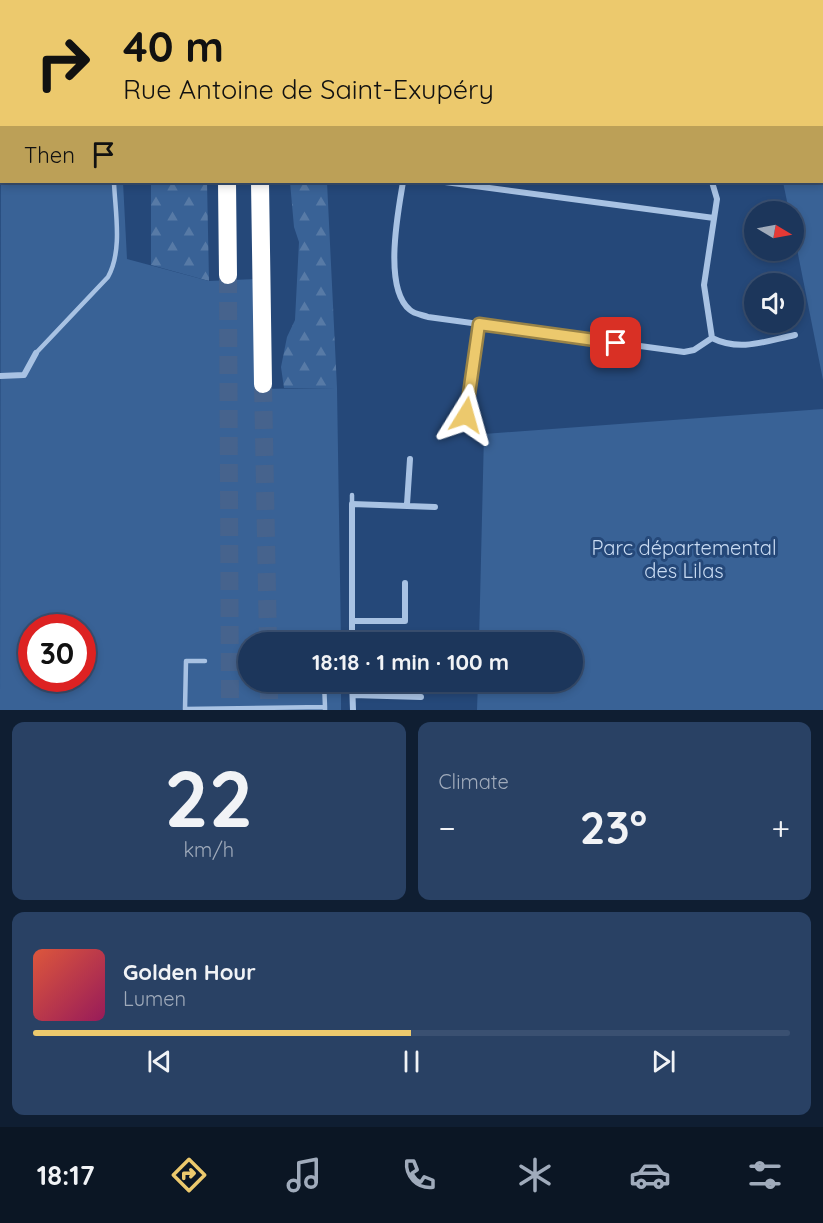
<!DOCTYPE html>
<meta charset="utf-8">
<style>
:root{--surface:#1c365b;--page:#294164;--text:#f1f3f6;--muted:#a0abbb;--line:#3a5071;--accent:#ecc96d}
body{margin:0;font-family:Quicksand,sans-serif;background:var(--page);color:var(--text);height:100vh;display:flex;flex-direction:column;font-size:22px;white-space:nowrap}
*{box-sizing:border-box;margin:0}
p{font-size:20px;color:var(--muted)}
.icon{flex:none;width:33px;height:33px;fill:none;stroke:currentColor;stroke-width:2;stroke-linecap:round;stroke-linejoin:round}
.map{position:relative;height:710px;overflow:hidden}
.details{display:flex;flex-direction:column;gap:12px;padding:12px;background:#0f1e32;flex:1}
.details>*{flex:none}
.hud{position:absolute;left:0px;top:0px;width:824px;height:183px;box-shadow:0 3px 9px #0003,0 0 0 2px var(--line);background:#ecc96d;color:#111;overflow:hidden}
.needle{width:39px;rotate:100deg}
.tools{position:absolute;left:744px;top:201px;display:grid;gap:12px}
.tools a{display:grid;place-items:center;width:60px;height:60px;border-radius:50%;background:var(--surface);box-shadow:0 3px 9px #0003,0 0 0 2px var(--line);font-size:30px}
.speed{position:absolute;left:18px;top:614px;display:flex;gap:12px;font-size:30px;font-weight:700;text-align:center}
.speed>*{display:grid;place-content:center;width:78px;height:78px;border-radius:50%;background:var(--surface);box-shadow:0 3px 9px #0003,0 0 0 2px var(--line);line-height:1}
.speed .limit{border:9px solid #d22;background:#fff;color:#111}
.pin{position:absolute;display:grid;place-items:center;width:51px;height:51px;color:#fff;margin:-26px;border-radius:12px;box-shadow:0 3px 9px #0006}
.me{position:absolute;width:66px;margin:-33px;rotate:8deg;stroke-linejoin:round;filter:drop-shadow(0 0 4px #0008)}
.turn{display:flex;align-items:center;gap:21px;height:126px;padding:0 24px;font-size:27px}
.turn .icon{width:78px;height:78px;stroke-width:2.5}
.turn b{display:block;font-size:42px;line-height:51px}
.then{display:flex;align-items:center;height:57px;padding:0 24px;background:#0003;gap:12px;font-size:22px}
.big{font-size:45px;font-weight:700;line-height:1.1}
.details .card{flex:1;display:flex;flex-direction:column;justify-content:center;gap:9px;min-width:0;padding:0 21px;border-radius:12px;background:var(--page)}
.details .dial{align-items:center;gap:0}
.dial b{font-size:78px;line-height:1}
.song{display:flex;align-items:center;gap:18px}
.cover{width:72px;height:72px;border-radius:9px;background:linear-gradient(135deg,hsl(10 70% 55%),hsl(330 70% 35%))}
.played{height:6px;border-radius:3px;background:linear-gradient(90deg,var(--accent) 50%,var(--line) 50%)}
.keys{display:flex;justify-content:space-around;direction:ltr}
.heat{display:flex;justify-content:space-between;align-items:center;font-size:33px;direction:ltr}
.details .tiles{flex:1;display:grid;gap:12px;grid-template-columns:1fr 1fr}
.card:last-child{grid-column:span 2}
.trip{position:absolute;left:238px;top:632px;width:345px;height:60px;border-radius:30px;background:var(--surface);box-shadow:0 3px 9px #0003,0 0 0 2px var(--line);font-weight:700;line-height:60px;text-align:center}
.menu{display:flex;height:96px;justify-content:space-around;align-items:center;background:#0b1624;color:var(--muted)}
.menu .icon{width:42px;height:42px}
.menu .current{color:var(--accent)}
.menu b{font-size:27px;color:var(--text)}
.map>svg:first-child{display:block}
.forest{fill:url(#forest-firs)}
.green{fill:#396296;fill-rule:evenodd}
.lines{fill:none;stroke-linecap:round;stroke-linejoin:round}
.highway-tunnel{stroke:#46638d;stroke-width:18;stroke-dasharray:18 9;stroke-linecap:butt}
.lane{stroke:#a8c2e3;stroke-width:4.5}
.street{stroke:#a8c2e3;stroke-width:6}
.highway{stroke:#fff;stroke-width:18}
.route-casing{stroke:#998347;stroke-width:15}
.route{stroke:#ecc96d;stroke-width:10}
.labels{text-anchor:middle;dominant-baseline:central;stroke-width:6;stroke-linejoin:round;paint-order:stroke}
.park-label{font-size:20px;fill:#cadcf3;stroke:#254879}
</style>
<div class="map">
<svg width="823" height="710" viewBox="0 0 823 710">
<defs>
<pattern id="forest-firs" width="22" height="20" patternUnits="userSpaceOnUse" patternTransform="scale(1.5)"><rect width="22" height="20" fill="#396296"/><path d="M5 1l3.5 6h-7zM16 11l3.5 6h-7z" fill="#577aa6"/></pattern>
</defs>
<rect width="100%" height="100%" fill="#254879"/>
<path class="forest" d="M 151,182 L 207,182 L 209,281 L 151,265 Z
M 290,182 L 327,182 L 337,388 L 284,388 L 281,367 L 287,337 L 295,320 L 299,242 L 294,227 Z"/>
<path class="green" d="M 755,0 L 823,0 L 823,380 L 794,234 L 794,212 L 789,211 L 783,182 L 822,182 L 822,2 Z
M 1,21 L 2,182 L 123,182 L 127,259 L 209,281 L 258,279 L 256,389 L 337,388 L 341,642 L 249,642 L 249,681 L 341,681 L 341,710 L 0,710 ZM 32,627 L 82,627 L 82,678 L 32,678 Z
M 823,409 L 823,710 L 477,710 L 478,681 L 573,681 L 573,642 L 479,642 L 484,434 Z"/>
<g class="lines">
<path class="highway-tunnel" d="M 228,275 L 230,710
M 263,384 L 268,642
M 269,681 L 269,710"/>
<path class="lane" d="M 0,35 L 2,35
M 36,353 L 108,277 C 123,250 115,211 114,182
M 352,504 L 352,495
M 205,661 L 186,661 L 185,709 L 325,707 L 325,710
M 324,681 L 325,707"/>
<path class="street" d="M 641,2 L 641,0
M 403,182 C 398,212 383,288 410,310 C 414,314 423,315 428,317 L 684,352 L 694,350 L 712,338 L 704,285 L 717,199 L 712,182
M 445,182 L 714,218
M 712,338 C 740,352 766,341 795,335
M 0,376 L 24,375 L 36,353
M 466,415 L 479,324
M 407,504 L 410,459
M 352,621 L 405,621 L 405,583
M 352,642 L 352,504 L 435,507
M 352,681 L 353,710
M 353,695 L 421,697"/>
<path class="highway" d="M 224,0 L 224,2
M 257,0 L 257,2
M 227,182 L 228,275
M 260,182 L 263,384"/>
</g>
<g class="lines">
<defs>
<path id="route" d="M 466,415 L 479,324 L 616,343"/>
</defs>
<use href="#route" class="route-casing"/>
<use href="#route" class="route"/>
</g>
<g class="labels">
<g class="park-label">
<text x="684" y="547">Parc départemental<tspan x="684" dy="23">des Lilas</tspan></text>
</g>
</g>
</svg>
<div class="tools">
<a><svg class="needle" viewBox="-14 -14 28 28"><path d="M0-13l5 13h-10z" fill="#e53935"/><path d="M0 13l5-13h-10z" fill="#a0abbb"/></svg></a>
<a><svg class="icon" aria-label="sound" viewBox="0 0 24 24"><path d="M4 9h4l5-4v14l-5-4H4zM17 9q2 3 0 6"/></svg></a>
</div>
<div class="speed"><div class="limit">30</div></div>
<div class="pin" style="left:616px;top:343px;background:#d93025"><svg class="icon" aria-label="arrive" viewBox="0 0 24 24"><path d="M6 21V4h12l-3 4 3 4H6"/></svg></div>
<svg class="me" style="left:466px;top:415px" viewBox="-20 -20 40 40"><path d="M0-17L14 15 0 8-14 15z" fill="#ecc96d" stroke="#fff" stroke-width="4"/></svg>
<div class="trip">18:18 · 1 min · 100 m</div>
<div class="hud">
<div class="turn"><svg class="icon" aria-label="right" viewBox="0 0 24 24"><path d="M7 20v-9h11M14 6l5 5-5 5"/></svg><div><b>40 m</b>Rue Antoine de Saint-Exupéry</div></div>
<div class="then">Then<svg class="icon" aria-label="arrive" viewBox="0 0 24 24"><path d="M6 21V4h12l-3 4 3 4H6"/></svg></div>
</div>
</div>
<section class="details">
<div class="tiles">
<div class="card dial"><b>22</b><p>km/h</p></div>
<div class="card"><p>Climate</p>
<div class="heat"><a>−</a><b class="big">23°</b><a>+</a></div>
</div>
<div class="card">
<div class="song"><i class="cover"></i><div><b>Golden Hour</b><p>Lumen</p></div></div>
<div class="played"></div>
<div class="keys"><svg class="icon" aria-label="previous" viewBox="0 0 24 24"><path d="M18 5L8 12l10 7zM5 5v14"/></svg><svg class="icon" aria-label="pause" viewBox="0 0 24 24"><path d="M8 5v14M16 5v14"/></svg><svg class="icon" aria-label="next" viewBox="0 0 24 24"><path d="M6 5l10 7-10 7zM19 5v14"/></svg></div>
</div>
</div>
</section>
<nav class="menu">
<b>18:17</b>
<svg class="icon current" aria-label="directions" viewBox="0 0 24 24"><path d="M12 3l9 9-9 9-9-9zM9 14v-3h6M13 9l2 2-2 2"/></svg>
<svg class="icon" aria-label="music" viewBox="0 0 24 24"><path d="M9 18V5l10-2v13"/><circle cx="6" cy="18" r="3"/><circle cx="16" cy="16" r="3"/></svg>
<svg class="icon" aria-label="phone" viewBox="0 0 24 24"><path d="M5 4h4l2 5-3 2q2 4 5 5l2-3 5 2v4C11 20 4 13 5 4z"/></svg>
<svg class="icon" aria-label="climate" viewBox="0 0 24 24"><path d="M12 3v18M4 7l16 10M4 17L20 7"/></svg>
<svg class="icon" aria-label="car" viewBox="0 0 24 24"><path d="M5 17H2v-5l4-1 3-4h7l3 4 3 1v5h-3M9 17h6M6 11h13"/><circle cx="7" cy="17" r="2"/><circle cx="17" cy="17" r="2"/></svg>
<svg class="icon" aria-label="filters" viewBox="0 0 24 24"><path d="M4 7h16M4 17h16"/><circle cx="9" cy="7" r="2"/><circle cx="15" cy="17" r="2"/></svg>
</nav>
